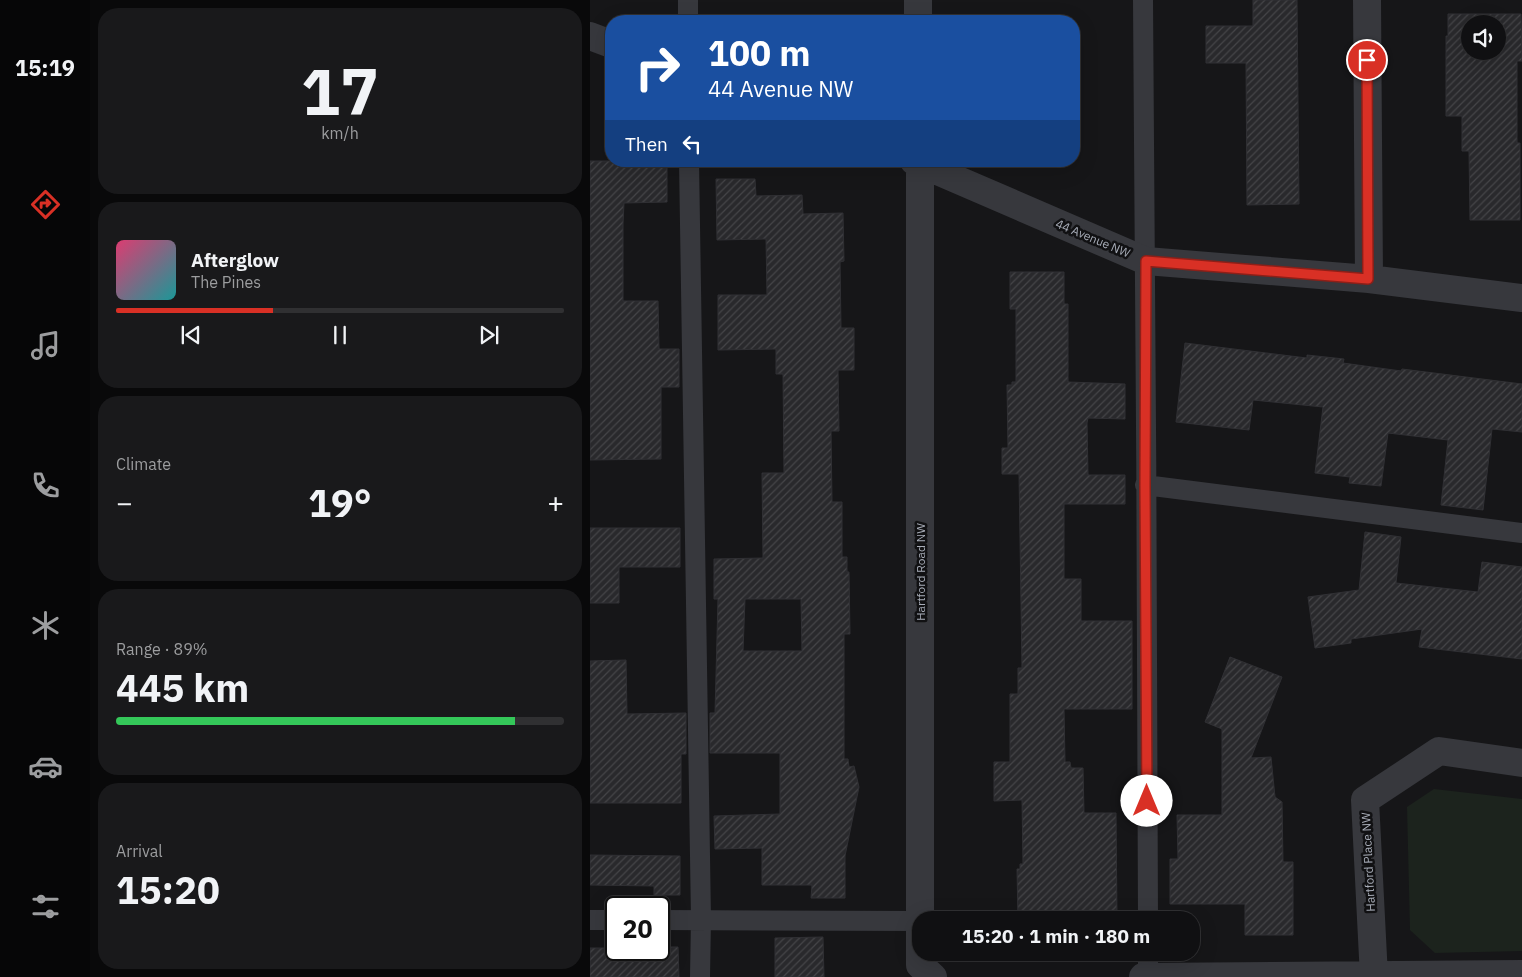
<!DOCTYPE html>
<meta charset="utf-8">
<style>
:root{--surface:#101012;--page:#19191b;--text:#f1f3f6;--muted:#9c9d9f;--line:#303032;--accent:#d93025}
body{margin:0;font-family:"IBM Plex Sans",sans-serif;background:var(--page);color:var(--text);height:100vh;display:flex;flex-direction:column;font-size:19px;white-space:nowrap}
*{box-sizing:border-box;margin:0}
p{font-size:16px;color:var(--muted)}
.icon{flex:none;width:28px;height:28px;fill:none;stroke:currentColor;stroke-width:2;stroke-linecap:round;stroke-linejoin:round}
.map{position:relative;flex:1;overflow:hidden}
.side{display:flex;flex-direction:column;gap:8px;padding:8px;background:#09090a;width:500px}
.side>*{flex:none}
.guide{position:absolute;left:15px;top:15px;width:475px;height:152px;border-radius:20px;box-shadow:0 5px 20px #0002,0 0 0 1px var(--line);background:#1a4fa0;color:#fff;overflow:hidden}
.controls{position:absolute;left:871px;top:15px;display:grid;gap:10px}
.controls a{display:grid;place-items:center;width:45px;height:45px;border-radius:50%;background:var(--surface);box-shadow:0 5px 20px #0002,0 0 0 1px var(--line);font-size:25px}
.speed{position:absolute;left:15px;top:896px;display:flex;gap:10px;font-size:25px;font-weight:700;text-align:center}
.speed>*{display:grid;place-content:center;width:65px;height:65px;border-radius:50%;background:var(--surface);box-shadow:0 5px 20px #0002,0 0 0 1px var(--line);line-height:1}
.speed .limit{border:2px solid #111;border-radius:8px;background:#fff;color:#111}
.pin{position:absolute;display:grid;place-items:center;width:42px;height:42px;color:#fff;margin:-21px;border:2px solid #fff;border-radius:50%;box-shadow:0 1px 5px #0007}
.me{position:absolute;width:55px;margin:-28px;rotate:0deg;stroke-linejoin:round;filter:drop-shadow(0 0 4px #0008)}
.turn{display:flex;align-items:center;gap:18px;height:105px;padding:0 20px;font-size:22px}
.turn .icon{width:65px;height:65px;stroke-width:2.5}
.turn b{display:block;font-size:35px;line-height:42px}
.then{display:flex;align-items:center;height:48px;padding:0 20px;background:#0003;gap:10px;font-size:19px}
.big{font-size:38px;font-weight:700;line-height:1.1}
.side .tile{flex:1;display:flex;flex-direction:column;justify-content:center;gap:8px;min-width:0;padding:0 18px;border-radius:20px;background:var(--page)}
.side .dial{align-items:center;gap:0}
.dial b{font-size:65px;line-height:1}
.song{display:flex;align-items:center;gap:15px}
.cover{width:60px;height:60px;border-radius:8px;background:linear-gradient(135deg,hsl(340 70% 55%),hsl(180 70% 35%))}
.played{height:5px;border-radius:2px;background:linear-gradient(90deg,var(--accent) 35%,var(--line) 35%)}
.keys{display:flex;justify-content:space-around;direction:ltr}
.heat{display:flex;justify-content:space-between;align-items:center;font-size:28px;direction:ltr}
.charge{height:8px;border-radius:4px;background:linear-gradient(90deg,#34c759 89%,var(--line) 0)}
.trip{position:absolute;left:322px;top:911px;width:288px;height:50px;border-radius:20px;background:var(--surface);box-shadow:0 5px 20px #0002,0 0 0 1px var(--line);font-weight:700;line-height:50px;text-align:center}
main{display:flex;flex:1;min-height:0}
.tab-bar{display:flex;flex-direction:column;width:90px;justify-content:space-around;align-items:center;background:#060607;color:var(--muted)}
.tab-bar .icon{width:35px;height:35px}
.tab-bar .active{color:var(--accent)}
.tab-bar b{font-size:22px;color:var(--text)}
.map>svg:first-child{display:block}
.park{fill:#1c231d}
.building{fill:url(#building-hatch);stroke:#303034;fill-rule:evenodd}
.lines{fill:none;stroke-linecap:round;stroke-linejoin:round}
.service{stroke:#37383d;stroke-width:20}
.minor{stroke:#37383d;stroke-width:28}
.route-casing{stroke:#8d1f18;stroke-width:12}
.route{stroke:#d93025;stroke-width:9}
.labels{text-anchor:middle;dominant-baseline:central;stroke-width:5;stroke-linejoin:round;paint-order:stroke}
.street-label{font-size:12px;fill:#a8adb8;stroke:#111113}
</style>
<main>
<nav class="tab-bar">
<b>15:19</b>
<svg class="icon active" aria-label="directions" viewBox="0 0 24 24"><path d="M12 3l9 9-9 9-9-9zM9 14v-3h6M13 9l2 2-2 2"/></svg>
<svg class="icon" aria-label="music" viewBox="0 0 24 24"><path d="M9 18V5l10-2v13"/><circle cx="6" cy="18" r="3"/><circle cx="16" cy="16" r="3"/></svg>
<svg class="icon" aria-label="phone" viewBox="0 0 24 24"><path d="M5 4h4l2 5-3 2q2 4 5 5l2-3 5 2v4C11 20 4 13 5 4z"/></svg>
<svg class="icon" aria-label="climate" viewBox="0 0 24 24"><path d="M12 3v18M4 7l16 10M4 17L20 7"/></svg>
<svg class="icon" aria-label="car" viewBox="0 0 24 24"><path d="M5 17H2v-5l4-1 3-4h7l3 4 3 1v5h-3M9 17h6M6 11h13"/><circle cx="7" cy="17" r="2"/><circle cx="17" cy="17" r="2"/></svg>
<svg class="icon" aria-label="filters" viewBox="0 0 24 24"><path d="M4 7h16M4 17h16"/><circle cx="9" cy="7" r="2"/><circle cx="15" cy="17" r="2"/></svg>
</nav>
<section class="side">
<div class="tile dial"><b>17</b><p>km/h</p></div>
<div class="tile">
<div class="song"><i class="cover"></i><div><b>Afterglow</b><p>The Pines</p></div></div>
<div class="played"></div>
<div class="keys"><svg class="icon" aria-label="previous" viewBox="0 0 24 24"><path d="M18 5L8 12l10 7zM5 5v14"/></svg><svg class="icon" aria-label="pause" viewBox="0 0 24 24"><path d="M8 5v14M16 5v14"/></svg><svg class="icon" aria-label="next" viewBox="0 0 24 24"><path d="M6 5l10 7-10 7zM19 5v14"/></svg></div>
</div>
<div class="tile"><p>Climate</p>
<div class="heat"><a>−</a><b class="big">19°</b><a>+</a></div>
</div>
<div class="tile"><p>Range · 89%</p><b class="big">445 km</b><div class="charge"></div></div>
<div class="tile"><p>Arrival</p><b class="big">15:20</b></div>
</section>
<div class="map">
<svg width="932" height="977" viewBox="0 0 932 977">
<defs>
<pattern id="building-hatch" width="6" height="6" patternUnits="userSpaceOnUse" patternTransform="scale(1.25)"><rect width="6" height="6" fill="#29292c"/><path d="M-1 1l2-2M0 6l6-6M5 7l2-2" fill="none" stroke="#454548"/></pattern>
</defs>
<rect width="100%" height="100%" fill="#161618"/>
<path class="park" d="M 844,789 L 932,799 L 932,951 L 845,953 L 820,930 L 817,807 Z"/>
<path class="building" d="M 663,0 L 707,0 L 709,204 L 657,205 L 656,63 L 616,63 L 616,26 L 663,26 Z
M 858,14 L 931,14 L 932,61 L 927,61 L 927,143 L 930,143 L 930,220 L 880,220 L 879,151 L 872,151 L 872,116 L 856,116 L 856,36 L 858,36 ZM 880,24 L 908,24 L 908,51 L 880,51 Z
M 0,161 L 77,161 L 77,202 L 34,203 L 33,224 L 33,301 L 68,301 L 69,349 L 89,349 L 89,387 L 71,387 L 71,459 L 0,460 Z
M 126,179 L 165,179 L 166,196 L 212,195 L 213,214 L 253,213 L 254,261 L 250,262 L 251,328 L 264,328 L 264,370 L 248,370 L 249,431 L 241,431 L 242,502 L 252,502 L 252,557 L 257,557 L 257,572 L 259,572 L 260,634 L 254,634 L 254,759 L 258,759 L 259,767 L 264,766 L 269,787 L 255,856 L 255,898 L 221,898 L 222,885 L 172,885 L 172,848 L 125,849 L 124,816 L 190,814 L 190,753 L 120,753 L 120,713 L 125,713 L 128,599 L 124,599 L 124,559 L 173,558 L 172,473 L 194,473 L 193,374 L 186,374 L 186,349 L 128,350 L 128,295 L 177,295 L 176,239 L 127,240 ZM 155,599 L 211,599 L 212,651 L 153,651 Z
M 420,272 L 474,272 L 474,304 L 478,304 L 478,382 L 535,384 L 535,419 L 498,418 L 497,423 L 498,475 L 535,475 L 535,504 L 474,504 L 474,579 L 491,579 L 491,621 L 542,621 L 542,709 L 474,709 L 475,762 L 480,762 L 481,768 L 493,768 L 494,813 L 526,813 L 527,920 L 428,920 L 427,869 L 430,869 L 430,864 L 433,864 L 432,800 L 404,801 L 404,762 L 420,762 L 420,694 L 428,694 L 428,668 L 432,668 L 429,474 L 412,474 L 412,448 L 418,448 L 417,385 L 422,385 L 422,382 L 426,382 L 426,309 L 420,309 Z
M 595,343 L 717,358 L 717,355 L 754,359 L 753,363 L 811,371 L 812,369 L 932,384 L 932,432 L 902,429 L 893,510 L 851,505 L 858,440 L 798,433 L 791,486 L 759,483 L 760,477 L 725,473 L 733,407 L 663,400 L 659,430 L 586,422 Z
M 0,528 L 90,528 L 90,567 L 29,567 L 29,603 L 0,603 Z
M 775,532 L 811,537 L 806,583 L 888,592 L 892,562 L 932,567 L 932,659 L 829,647 L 832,629 L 761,639 L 761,643 L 725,648 L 718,597 L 769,590 Z
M 640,657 L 692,677 L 661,758 L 681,757 L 685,797 L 692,802 L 693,862 L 703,862 L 703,935 L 655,935 L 655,904 L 580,904 L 580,859 L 588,859 L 587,815 L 632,815 L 632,729 L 615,722 Z
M 36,660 L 37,714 L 96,713 L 96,754 L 91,754 L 91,803 L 0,803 L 0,661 Z
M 0,855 L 90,856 L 90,895 L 64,895 L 64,886 L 0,885 Z
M 233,937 L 234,977 L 185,977 L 185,938 Z
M 69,947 L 88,947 L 89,977 L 0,977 L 0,948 L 26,948 L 26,950 L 69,950 Z"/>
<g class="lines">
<path class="service" d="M 553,0 C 557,307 556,613 558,920
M 98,21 L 98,0
M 99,161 L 111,919 L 110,977
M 555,485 L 932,533
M 0,920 L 26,920
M 69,920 L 330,921
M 558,952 L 558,977"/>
<path class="minor" d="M 328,0 L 328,21
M 777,0 L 779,279
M 0,36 L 21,44
M 324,161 L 556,261 L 779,279 L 932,298
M 330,161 L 330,965 L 343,977
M 553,977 L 932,974
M 784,977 L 775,800 L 849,751 L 932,763"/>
</g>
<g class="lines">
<defs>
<path id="route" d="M 557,801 L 555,485 L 556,261 L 778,279 L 777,60"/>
</defs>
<use href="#route" class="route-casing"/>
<use href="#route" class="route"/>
</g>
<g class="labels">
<g class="street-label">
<text transform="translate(503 238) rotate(23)">44 Avenue NW</text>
<text transform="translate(330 572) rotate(-90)">Hartford Road NW</text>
<text transform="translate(778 862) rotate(-93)">Hartford Place NW</text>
</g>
</g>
</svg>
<div class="controls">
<a><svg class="icon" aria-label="sound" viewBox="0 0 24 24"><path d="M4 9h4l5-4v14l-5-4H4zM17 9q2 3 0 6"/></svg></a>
</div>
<div class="speed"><div class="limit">20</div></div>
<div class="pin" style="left:777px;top:60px;background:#d93025"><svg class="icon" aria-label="arrive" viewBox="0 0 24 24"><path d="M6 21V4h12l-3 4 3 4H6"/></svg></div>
<svg class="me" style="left:557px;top:801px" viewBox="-20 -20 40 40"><circle r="19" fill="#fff"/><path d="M0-13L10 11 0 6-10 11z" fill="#d93025"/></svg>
<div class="trip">15:20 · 1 min · 180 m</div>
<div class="guide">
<div class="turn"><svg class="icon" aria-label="right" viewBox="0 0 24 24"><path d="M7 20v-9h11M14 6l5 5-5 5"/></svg><div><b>100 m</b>44 Avenue NW</div></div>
<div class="then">Then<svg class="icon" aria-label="left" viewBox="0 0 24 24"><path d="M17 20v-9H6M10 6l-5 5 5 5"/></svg></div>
</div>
</div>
</main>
